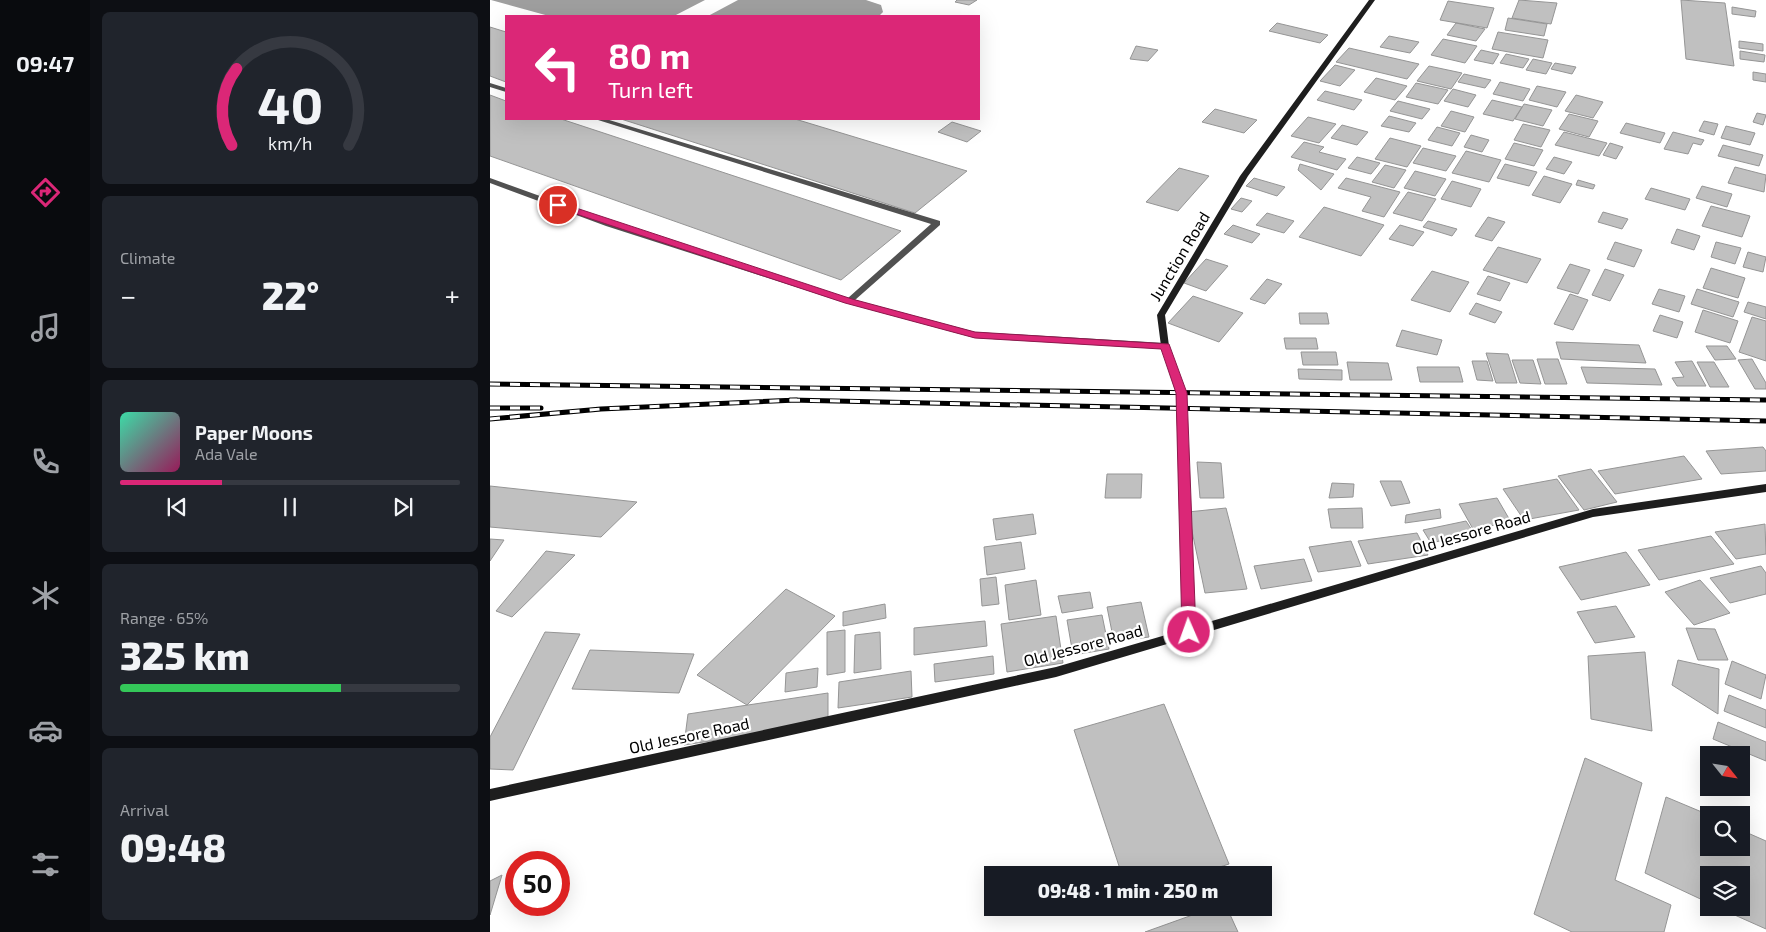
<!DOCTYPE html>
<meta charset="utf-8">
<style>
:root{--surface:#171b24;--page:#20242c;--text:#f1f3f6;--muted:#9ea1a6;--line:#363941;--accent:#db2777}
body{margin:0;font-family:"Exo 2",sans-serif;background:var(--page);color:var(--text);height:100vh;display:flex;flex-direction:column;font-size:19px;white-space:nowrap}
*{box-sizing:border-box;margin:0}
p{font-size:16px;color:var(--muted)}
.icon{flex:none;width:28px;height:28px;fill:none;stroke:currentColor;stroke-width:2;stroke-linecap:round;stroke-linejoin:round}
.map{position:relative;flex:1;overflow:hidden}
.details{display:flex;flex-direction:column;gap:12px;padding:12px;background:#0d0f14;width:400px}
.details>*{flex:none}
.guide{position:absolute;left:15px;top:15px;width:475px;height:105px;border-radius:0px;box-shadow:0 5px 20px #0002;background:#db2777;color:#fff;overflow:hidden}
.needle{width:32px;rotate:120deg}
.controls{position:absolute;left:1210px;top:746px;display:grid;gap:10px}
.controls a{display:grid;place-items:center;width:50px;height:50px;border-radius:0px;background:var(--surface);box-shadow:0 5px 20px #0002;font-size:25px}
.speed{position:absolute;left:15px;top:851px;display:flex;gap:10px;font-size:25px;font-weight:700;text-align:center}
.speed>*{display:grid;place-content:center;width:65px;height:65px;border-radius:50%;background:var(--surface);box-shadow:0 5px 20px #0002;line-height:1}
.speed .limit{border:8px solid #d22;background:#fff;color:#111}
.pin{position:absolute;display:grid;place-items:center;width:42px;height:42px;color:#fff;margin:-21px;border:2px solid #fff;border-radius:50%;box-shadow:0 1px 5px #0007}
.me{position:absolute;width:55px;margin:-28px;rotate:358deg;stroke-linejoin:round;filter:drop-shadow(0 0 4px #0008)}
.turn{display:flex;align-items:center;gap:18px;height:105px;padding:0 20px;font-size:22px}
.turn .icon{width:65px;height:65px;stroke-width:2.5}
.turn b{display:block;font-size:35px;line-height:42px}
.big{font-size:38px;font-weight:800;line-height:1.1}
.details .widget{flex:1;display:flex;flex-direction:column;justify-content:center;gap:8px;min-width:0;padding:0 18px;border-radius:8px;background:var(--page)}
.details .dial{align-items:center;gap:0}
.dial svg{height:130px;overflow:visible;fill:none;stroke:var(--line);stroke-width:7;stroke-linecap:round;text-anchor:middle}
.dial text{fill:var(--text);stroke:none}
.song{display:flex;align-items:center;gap:15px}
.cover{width:60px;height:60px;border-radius:8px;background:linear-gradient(135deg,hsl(160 70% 55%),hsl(330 70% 35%))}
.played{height:5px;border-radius:2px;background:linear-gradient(90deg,var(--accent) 30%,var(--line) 30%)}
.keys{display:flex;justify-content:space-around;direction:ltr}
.heat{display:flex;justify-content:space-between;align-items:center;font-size:28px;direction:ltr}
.charge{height:8px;border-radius:4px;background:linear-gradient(90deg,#34c759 65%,var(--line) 0)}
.trip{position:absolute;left:494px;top:866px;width:288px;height:50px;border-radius:0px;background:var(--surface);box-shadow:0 5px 20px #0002;font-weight:800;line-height:50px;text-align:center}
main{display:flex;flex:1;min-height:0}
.tabs{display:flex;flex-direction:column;width:90px;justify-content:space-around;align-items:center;background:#090b0e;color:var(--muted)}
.tabs .icon{width:35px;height:35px}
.tabs .selected{color:var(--accent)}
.tabs b{font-size:22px;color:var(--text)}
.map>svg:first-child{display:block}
.water{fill:#9f9f9f}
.building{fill:#c0c0c0;stroke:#959595}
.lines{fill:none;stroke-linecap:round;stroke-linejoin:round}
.lane{fill:#515151;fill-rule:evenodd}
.secondary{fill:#1e1e1e;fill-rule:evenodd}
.rail-casing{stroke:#000;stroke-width:5}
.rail{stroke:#fff;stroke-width:3;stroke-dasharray:10;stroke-linecap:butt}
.route{fill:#db2777;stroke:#8e194d}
.labels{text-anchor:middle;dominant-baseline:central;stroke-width:4.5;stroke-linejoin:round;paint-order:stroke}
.street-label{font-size:16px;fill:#000;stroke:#fff}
</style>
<main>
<nav class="tabs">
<b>09:47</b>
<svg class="icon selected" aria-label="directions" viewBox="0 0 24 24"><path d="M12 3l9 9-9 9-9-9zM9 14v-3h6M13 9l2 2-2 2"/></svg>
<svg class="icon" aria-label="music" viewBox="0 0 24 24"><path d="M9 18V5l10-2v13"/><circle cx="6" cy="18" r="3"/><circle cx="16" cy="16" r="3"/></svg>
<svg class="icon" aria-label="phone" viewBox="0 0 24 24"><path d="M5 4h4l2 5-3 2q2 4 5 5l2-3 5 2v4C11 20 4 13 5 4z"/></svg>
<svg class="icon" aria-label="climate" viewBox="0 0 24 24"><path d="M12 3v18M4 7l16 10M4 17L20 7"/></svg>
<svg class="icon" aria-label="car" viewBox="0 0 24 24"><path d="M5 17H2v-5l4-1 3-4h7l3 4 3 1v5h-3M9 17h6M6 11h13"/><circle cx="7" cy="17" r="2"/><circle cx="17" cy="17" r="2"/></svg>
<svg class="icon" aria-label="filters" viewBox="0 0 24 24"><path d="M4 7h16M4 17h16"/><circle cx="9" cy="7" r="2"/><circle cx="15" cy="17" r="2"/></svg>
</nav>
<section class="details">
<div class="widget dial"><svg viewBox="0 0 100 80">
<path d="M14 69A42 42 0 1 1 86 69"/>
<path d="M14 69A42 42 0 0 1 17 22" stroke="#db2777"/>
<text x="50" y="56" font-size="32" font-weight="700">40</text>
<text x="50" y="72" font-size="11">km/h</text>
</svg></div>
<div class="widget"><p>Climate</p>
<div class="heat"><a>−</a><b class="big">22°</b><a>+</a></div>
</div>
<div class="widget">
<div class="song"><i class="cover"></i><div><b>Paper Moons</b><p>Ada Vale</p></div></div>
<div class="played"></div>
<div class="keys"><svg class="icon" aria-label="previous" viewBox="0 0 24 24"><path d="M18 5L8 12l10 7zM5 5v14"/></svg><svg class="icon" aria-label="pause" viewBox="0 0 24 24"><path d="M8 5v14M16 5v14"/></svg><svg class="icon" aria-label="next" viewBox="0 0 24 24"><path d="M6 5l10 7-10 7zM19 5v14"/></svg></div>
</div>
<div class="widget"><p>Range · 65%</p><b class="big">325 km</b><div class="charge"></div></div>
<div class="widget"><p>Arrival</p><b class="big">09:48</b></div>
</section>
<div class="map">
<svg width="1276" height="932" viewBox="0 0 1276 932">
<rect width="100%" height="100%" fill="#fff"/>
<path class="water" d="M 1,0 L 215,0 L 184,16 L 59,16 Z
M 248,0 L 376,0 L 391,5 L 393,12 L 389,16 L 218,16 Z"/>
<path class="building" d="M 467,0 L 487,0 L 479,5 L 465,2 Z
M 1029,0 L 1067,3 L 1061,24 L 1022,18 Z
M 1191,0 L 1235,3 L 1244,66 L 1196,59 Z
M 958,1 L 1004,8 L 997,28 L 950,20 Z
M 1242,7 L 1266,11 L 1265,17 L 1242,14 Z
M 1018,18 L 1057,24 L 1054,36 L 1015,30 Z
M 787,23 L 838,35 L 830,43 L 779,31 Z
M 966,23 L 995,29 L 986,41 L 957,35 Z
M 0,27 L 16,32 L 16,82 L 0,76 Z
M 1008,32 L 1058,40 L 1053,58 L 1002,49 Z
M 899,36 L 929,42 L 920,53 L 890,47 Z
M 953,39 L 987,46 L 975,63 L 941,55 Z
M 1249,41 L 1273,44 L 1273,51 L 1249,48 Z
M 646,46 L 668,50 L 658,61 L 640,59 Z
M 859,48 L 929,64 L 917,79 L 846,62 Z
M 991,50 L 1009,54 L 1003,64 L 984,60 Z
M 1250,51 L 1275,55 L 1274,62 L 1250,59 Z
M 1016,54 L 1039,59 L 1033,68 L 1010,63 Z
M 1043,59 L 1062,63 L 1056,74 L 1036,70 Z
M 1065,63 L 1086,67 L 1082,74 L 1061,69 Z
M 845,65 L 865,70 L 850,86 L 830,81 Z
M 939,66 L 972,73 L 961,89 L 927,81 Z
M 1263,72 L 1276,74 L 1276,82 L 1263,80 Z
M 974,74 L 1001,80 L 995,88 L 968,82 Z
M 886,78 L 917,86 L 905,100 L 874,92 Z
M 1010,82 L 1040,89 L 1033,101 L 1003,94 Z
M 926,83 L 958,90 L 948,104 L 916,97 Z
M 1047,86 L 1076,92 L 1067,107 L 1039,100 Z
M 963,89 L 986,95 L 978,107 L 954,101 Z
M 835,91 L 872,100 L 864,110 L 827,100 Z
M 0,95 L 16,101 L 16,119 L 71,119 L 411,231 L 351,280 L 0,156 Z
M 1086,95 L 1113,102 L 1103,118 L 1075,111 Z
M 1002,100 L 1032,107 L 1023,121 L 993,114 Z
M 908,101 L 940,109 L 932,119 L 900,111 Z
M 1034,104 L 1062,110 L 1053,126 L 1025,119 Z
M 725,109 L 767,120 L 754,133 L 712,122 Z
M 961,111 L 984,117 L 975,132 L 951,126 Z
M 1267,113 L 1276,115 L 1273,125 L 1263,122 Z
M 1079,114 L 1108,121 L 1099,137 L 1069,129 Z
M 899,116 L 926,123 L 919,132 L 891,126 Z
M 818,117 L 846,124 L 829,143 L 801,136 Z
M 131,119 L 305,119 L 477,171 L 425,213 Z
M 1214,121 L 1228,124 L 1224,135 L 1209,131 Z
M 462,122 L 491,131 L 477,142 L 448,132 Z
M 1136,123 L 1175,133 L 1170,143 L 1130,133 Z
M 1033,124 L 1060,130 L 1051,147 L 1024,140 Z
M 852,125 L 878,132 L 867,145 L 841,138 Z
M 1236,126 L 1265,133 L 1260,145 L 1231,138 Z
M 947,127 L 970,133 L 962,146 L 938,140 Z
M 1074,132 L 1117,143 L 1109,156 L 1065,145 Z
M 1183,132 L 1214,140 L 1211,145 L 1203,143 L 1198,154 L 1174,149 Z
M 981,135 L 999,140 L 992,152 L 974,147 Z
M 900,138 L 931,146 L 917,167 L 885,159 Z
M 814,142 L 834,147 L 829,152 L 856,159 L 847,170 L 801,157 Z
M 1024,143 L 1053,150 L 1044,166 L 1015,159 Z
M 1120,143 L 1133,147 L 1126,159 L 1113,155 Z
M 1233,145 L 1273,155 L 1269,166 L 1228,156 Z
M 933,148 L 966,156 L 956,171 L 923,163 Z
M 976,151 L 1011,160 L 999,182 L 962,173 Z
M 867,157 L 890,163 L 881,174 L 858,168 Z
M 1064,157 L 1082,162 L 1074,174 L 1056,169 Z
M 810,164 L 844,174 L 831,190 L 808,170 Z
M 1015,164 L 1047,172 L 1039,186 L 1007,178 Z
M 895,165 L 916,170 L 904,188 L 882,182 Z
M 1245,167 L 1276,175 L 1274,192 L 1238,183 Z
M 689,168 L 719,176 L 688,211 L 656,202 Z
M 925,171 L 956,179 L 945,196 L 914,188 Z
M 1054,176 L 1082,184 L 1070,203 L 1042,195 Z
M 764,178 L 795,187 L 787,196 L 756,186 Z
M 856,178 L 910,192 L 894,217 L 872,211 L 881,197 L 848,188 Z
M 1088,180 L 1105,185 L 1103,189 L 1086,185 Z
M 962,181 L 991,189 L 981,207 L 951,199 Z
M 1212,186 L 1242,194 L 1237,207 L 1206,198 Z
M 1161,188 L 1200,199 L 1195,210 L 1155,199 Z
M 918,192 L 946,199 L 932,221 L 903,213 Z
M 751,198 L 762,201 L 752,212 L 741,209 Z
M 1221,206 L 1260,216 L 1252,237 L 1212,226 Z
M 834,207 L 894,225 L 871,256 L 809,237 Z
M 1113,212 L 1138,219 L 1132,229 L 1108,222 Z
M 777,213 L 804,221 L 794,233 L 766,225 Z
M 998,217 L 1015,222 L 1002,241 L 985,236 Z
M 938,221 L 967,229 L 962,236 L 933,227 Z
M 743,225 L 770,234 L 762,243 L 734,234 Z
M 910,225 L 934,232 L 923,246 L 899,239 Z
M 1187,229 L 1210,236 L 1204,250 L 1181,243 Z
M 1125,242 L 1152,250 L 1144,267 L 1117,259 Z
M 1226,242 L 1251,248 L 1245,264 L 1221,257 Z
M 1008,247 L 1051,259 L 1037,283 L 993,270 Z
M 1258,252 L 1276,257 L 1273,272 L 1253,267 Z
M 716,259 L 738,266 L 716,291 L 694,283 Z
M 1080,264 L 1100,270 L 1088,294 L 1067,288 Z
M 1221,268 L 1255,278 L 1248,298 L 1213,288 Z
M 1115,269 L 1134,275 L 1120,301 L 1102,295 Z
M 942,271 L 979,282 L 960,312 L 921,300 Z
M 998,276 L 1020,283 L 1010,301 L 987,294 Z
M 777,279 L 792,284 L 775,304 L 760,299 Z
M 1169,289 L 1195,296 L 1189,312 L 1162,304 Z
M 1207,289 L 1249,302 L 1243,317 L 1201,304 Z
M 1080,294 L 1098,300 L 1083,330 L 1064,324 Z
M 703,296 L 753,313 L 729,342 L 678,323 Z
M 1258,302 L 1276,307 L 1276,319 L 1254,312 Z
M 986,303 L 1012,312 L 1005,323 L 979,314 Z
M 1213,310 L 1248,321 L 1240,343 L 1205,332 Z
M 809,313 L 837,313 L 839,324 L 810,324 Z
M 1170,315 L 1193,322 L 1187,338 L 1163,331 Z
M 1262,317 L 1276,321 L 1276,361 L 1249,352 Z
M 912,330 L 952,340 L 947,355 L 906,346 Z
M 794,338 L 826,338 L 828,349 L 796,349 Z
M 1066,342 L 1149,345 L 1156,363 L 1071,359 Z
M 1216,346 L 1237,346 L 1246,359 L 1225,360 Z
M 811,352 L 846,352 L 848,365 L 813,365 Z
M 996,353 L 1018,354 L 1027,383 L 1006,383 Z
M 1047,359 L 1068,359 L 1077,384 L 1055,384 Z
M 1262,359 L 1276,383 L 1276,389 L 1265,389 L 1248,360 Z
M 1022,360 L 1043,360 L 1051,384 L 1030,383 Z
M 982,361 L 997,361 L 1003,381 L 987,380 Z
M 1202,361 L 1216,386 L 1187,386 L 1182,378 L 1194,377 L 1185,362 Z
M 857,362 L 898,363 L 902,380 L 860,380 Z
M 1207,362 L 1224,362 L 1239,387 L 1220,387 Z
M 927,367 L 969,367 L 973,382 L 930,382 Z
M 1091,367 L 1165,369 L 1172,385 L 1097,383 Z
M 808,369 L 852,370 L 852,380 L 809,379 Z
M 1273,447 L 1276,451 L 1276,471 L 1231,474 L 1216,451 Z
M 1194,456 L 1212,479 L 1125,494 L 1108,471 Z
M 707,462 L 731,463 L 734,498 L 710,498 Z
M 1101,469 L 1127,502 L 1094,510 L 1068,476 Z
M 617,474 L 652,474 L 651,498 L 615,498 Z
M 1067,479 L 1089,510 L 1034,520 L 1013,489 Z
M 890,481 L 911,481 L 920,503 L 901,506 Z
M 842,483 L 864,484 L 863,497 L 839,498 Z
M 0,486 L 147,502 L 111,537 L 0,527 Z
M 1007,498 L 1021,522 L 983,529 L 969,504 Z
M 736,508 L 757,589 L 715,593 L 698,512 Z
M 872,508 L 873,528 L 841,528 L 838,509 Z
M 950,509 L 951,518 L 915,523 L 916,515 Z
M 543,514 L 546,534 L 506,540 L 503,519 Z
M 976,521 L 984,533 L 941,543 L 933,530 Z
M 1275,524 L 1276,554 L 1246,559 L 1225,532 Z
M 927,533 L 938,555 L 878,564 L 868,541 Z
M 1221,536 L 1244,564 L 1169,580 L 1148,550 Z
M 0,539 L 14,540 L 0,561 Z
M 861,541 L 871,566 L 828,572 L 819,547 Z
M 531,542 L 535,569 L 497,575 L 494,547 Z
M 56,551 L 85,555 L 22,617 L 6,611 Z
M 1136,552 L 1160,585 L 1091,600 L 1069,567 Z
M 814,559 L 822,581 L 771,589 L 764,566 Z
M 1271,566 L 1276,573 L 1276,594 L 1240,603 L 1220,578 Z
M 506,577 L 509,604 L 492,606 L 490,579 Z
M 546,580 L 551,615 L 519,620 L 515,585 Z
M 1210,580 L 1240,613 L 1204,625 L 1175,592 Z
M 296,589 L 345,616 L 257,705 L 207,675 Z
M 600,592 L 603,608 L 572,613 L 568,596 Z
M 651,602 L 659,637 L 624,642 L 617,607 Z
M 395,604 L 396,618 L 353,626 L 353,612 Z
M 1126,606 L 1145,637 L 1105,643 L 1087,612 Z
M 612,615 L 619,649 L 583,655 L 577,620 Z
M 566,616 L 573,663 L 517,672 L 511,624 Z
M 495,621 L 497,646 L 424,655 L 424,628 Z
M 1196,628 L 1225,629 L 1238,660 L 1208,660 Z
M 355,630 L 355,672 L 337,675 L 337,632 Z
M 55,632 L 90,634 L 23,770 L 0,769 L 0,737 Z
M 390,632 L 391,669 L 364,673 L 365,635 Z
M 100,650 L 204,654 L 189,693 L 82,689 Z
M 1155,652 L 1162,731 L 1101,719 L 1098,656 Z
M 503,656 L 504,674 L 445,682 L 444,664 Z
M 1188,660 L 1229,669 L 1228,714 L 1182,685 Z
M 1242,661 L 1276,675 L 1271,699 L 1235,684 Z
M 328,668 L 327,687 L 295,692 L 296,673 Z
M 421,671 L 422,697 L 348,708 L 349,682 Z
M 338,693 L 338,723 L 194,745 L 198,714 Z
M 1239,695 L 1276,710 L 1276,728 L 1234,711 Z
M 674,704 L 739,864 L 705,875 L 632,875 L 584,730 Z
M 1228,722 L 1276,742 L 1276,761 L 1223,739 Z
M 1095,758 L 1152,783 L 1125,880 L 1181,905 L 1174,932 L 1082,932 L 1044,914 Z
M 1176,797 L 1219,815 L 1219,848 L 1251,848 L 1251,830 L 1276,841 L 1276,929 L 1229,908 L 1251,908 L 1251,875 L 1219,875 L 1219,903 L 1155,873 Z
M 12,875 L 0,915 L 0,881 Z
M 722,908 L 737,908 L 748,932 L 655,932 Z"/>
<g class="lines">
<path class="lane" d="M 0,83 L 16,88 L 16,92 L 0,87 Z
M 107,119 L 116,119 L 450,221 L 450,225 L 365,300 L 485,332 L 675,343 L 679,346 L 675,349 L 485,338 L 356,303 L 116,226 L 0,183 L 0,178 L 122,222 L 358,298 L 441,224 L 108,120 Z"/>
<path class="secondary" d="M 879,0 L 885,0 L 758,176 L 675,315 L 679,346 L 696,393 L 705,626 L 1103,509 L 1276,484 L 1276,492 L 1103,517 L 566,677 L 0,801 L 0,789 L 566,667 L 693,630 L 686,393 L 671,346 L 667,315 L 750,176 Z"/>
<defs>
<path id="rail" d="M 0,384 L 1276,400
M 300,400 L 1276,421
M 0,408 L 51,408
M 0,419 L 111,409 L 307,400"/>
</defs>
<use href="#rail" class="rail-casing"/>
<use href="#rail" class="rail"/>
</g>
<path class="route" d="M 65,203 L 71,203 L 362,299 L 485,332 L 679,344 L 697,393 L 706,632 L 704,636 L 694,636 L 692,632 L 686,393 L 671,349 L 485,338 L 355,303 L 65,207 Z"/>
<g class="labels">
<g class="street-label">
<text transform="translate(689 256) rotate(-59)">Junction Road</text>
<text transform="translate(981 532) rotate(-16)">Old Jessore Road</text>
<text transform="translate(593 645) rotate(-15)">Old Jessore Road</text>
<text transform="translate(199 735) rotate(-12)">Old Jessore Road</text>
</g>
</g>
</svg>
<div class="controls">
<a><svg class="needle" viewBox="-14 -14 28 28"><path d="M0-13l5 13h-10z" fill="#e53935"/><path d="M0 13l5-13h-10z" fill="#9ea1a6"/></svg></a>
<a><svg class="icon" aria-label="search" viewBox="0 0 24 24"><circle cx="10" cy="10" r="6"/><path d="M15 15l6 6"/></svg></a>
<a><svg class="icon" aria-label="layers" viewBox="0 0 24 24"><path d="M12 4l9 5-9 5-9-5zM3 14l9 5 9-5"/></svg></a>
</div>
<div class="speed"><div class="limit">50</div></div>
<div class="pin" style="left:68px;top:205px;background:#d93025"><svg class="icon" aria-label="arrive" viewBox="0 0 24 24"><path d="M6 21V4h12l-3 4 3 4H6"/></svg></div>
<svg class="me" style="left:699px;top:632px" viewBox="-20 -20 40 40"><circle r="17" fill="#db2777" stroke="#fff" stroke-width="3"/><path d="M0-11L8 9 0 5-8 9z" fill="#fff"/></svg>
<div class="trip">09:48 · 1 min · 250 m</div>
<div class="guide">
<div class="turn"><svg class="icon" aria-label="left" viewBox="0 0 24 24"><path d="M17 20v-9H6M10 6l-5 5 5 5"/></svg><div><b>80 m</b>Turn left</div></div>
</div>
</div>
</main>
